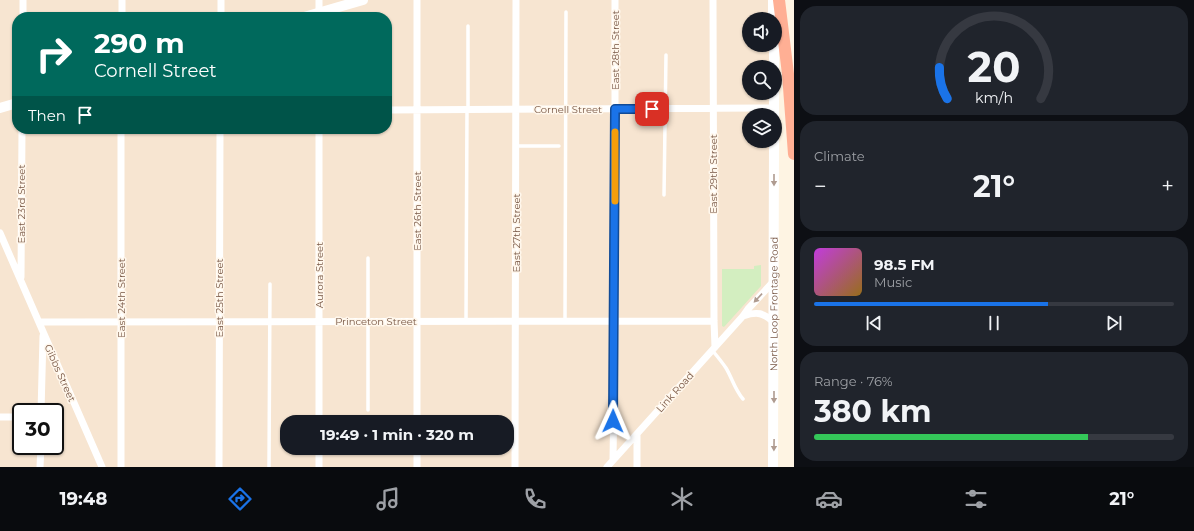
<!DOCTYPE html>
<meta charset="utf-8">
<style>
:root{--surface:#171b24;--page:#20242c;--text:#f1f3f6;--muted:#9ea1a6;--line:#363941;--accent:#1a73e8}
body{margin:0;font-family:Montserrat,sans-serif;background:var(--page);color:var(--text);height:100vh;display:flex;flex-direction:column;font-size:15px;white-space:nowrap}
*{box-sizing:border-box;margin:0}
p{font-size:13px;color:var(--muted)}
.icon{flex:none;width:22px;height:22px;fill:none;stroke:currentColor;stroke-width:2;stroke-linecap:round;stroke-linejoin:round}
.map{position:relative;flex:1;overflow:hidden}
.side{display:flex;flex-direction:column;gap:6px;padding:6px;background:#0d0f14;width:400px}
.side>*{flex:none}
.top-card{position:absolute;left:12px;top:12px;width:380px;height:122px;border-radius:16px;box-shadow:0 1px 3px #0004;background:#00695c;color:#fff;overflow:hidden}
.buttons{position:absolute;left:742px;top:12px;display:grid;gap:8px}
.buttons a{display:grid;place-items:center;width:40px;height:40px;border-radius:50%;background:var(--surface);box-shadow:0 1px 3px #0004;font-size:20px}
.speed{position:absolute;left:12px;top:403px;display:flex;gap:8px;font-size:20px;font-weight:700;text-align:center}
.speed>*{display:grid;place-content:center;width:52px;height:52px;border-radius:50%;background:var(--surface);box-shadow:0 1px 3px #0004;line-height:1}
.speed .limit{border:2px solid #111;border-radius:6px;background:#fff;color:#111}
.pin{position:absolute;display:grid;place-items:center;width:34px;height:34px;color:#fff;margin:-17px;border-radius:8px;box-shadow:0 2px 6px #0006}
.me{position:absolute;width:44px;margin:-22px;rotate:1deg;stroke-linejoin:round;filter:drop-shadow(0 0 3px #0008)}
.turn{display:flex;align-items:center;gap:14px;height:84px;padding:0 16px;font-size:18px}
.turn .icon{width:52px;height:52px;stroke-width:2.5}
.turn b{display:block;font-size:28px;line-height:34px}
.then{display:flex;align-items:center;height:38px;padding:0 16px;background:#0003;gap:8px;font-size:15px}
.big{font-size:30px;font-weight:700;line-height:1.1}
.side .card{flex:1;display:flex;flex-direction:column;justify-content:center;gap:6px;min-width:0;padding:0 14px;border-radius:16px;background:var(--page)}
.side .dial{align-items:center;gap:0}
.dial svg{height:104px;overflow:visible;fill:none;stroke:var(--line);stroke-width:7;stroke-linecap:round;text-anchor:middle}
.dial text{fill:var(--text);stroke:none}
.song{display:flex;align-items:center;gap:12px}
.cover{width:48px;height:48px;border-radius:6px;background:linear-gradient(135deg,hsl(290 70% 55%),hsl(40 70% 35%))}
.played{height:4px;border-radius:2px;background:linear-gradient(90deg,var(--accent) 65%,var(--line) 65%)}
.keys{display:flex;justify-content:space-around;direction:ltr}
.heat{display:flex;justify-content:space-between;align-items:center;font-size:22px;direction:ltr}
.charge{height:6px;border-radius:3px;background:linear-gradient(90deg,#34c759 76%,var(--line) 0)}
.trip{position:absolute;left:280px;top:415px;width:234px;height:40px;border-radius:16px;background:var(--surface);box-shadow:0 1px 3px #0004;font-weight:700;line-height:40px;text-align:center}
.tabs{display:flex;height:64px;justify-content:space-around;align-items:center;background:#090b0e;color:var(--muted)}
.tabs .icon{width:28px;height:28px}
.tabs .current{color:var(--accent)}
.tabs b{font-size:18px;color:var(--text)}
main{display:flex;flex:1;min-height:0}
.map>svg:first-child{display:block}
.residential{fill:#f7e5d1;fill-rule:evenodd}
.green{fill:#d3eec0}
.lines{fill:none;stroke-linecap:round;stroke-linejoin:round}
.service{stroke:#fff;stroke-width:3.5}
.minor{stroke:#fff;stroke-width:7}
.secondary{stroke:#fff;stroke-width:10}
.motorway{stroke:#ffaf94;stroke-width:12}
.oneway{fill:#af9b90}
.route-casing{stroke:#114b97;stroke-width:10}
.route{stroke:#1a73e8;stroke-width:7}
.slow{stroke:#f59e0b;stroke-width:7}
.labels{text-anchor:middle;dominant-baseline:central;stroke-width:3;stroke-linejoin:round;paint-order:stroke}
.street-label{font-size:10px;fill:#795846;stroke:#fff7ec}
</style>
<main>
<div class="map">
<svg width="794" height="467" viewBox="0 0 794 467">
<rect width="100%" height="100%" fill="#fef4e3"/>
<path class="residential" d="M 0,0 L 773,0 L 773,19 L 749,19 L 749,45 L 773,45 L 773,67 L 749,67 L 749,93 L 772,93 L 772,115 L 749,115 L 749,141 L 772,141 L 770,467 L 0,467 ZM 17,17 L 387,17 L 387,129 L 17,129 ZM 21,412 L 55,412 L 55,446 L 21,446 ZM 287,422 L 507,422 L 507,448 L 287,448 Z"/>
<path class="green" d="M 761,265 L 761,286 L 724,327 L 722,326 L 722,269 L 754,269 L 754,266 Z"/>
<g class="lines">
<path class="service" d="M 468,109 L 468,26
M 516,146 L 559,146
M 664,195 L 666,55
M 368,258 L 368,410
M 466,321 L 467,109
M 565,321 L 566,12
M 712,350 C 717,356 722,362 726,368 C 732,378 735,390 743,399
M 269,467 L 270,284"/>
<path class="minor" d="M 319,0 L 319,16
M 713,0 L 714,321 L 715,347
M 23,17 L 23,0
M 122,17 L 122,0
M 221,17 L 221,0
M 387,110 L 774,108
M 121,129 L 121,467
M 0,233 L 102,467
M 21,277 L 22,129
M 743,316 C 758,311 763,313 774,322
M 39,322 L 714,321
M 41,412 L 43,336
M 0,417 L 21,417
M 319,422 L 319,129
M 417,422 L 417,0
M 637,435 L 637,467
M 319,448 L 319,467
M 613,460 L 615,321 L 615,0
M 40,467 L 41,446
M 219,467 L 220,129
M 417,467 L 417,448
M 515,467 L 516,0
M 607,467 L 743,316 L 748,309 L 774,281"/>
<g class="secondary">
<path d="M 773,0 L 773,19"/>
<path d="M 304,17 L 363,0"/>
<path d="M 774,45 L 774,67"/>
<path d="M 774,93 L 774,115"/>
<path d="M 0,108 L 17,103"/>
<path id="s1" d="M 773,467 L 774,141"/>
</g>
<path class="motorway" d="M 779,0 L 788,74 L 794,154"/>
</g>
<defs><path id="oneway-solid" d="M-6-.8H1V-3.2L6.5 0L1 3.2V.8H-6Z"/></defs>
<g class="oneway">
<use href="#oneway-solid" transform="translate(774 180) rotate(90)"/>
<use href="#oneway-solid" transform="translate(758 298) rotate(133)"/>
<use href="#oneway-solid" transform="translate(774 397) rotate(90)"/>
<use href="#oneway-solid" transform="translate(774 445) rotate(91)"/>
</g>
<g class="lines">
<defs>
<path id="route" d="M 613,421 L 615,109 L 652,109"/>
</defs>
<use href="#route" class="route-casing"/>
<use href="#route" class="route"/>
<path class="slow" d="M 615,201 L 615,132"/>
</g>
<g class="labels">
<g class="street-label">
<text transform="translate(615 50) rotate(-90)">East 28th Street</text>
<text x="568" y="109">Cornell Street</text>
<text transform="translate(713 174) rotate(-90)">East 29th Street</text>
<text transform="translate(21 204) rotate(-90)">East 23rd Street</text>
<text transform="translate(417 211) rotate(-90)">East 26th Street</text>
<text transform="translate(516 233) rotate(-90)">East 27th Street</text>
<text transform="translate(319 275) rotate(-90)">Aurora Street</text>
<text transform="translate(121 298) rotate(-90)">East 24th Street</text>
<text transform="translate(219 298) rotate(-90)">East 25th Street</text>
<text stroke="none"><textPath href="#s1" startOffset="163">North Loop Frontage Road</textPath></text>
<text x="376" y="321">Princeton Street</text>
<text transform="translate(60 373) rotate(66)">Gibbs Street</text>
<text transform="translate(675 392) rotate(-48)">Link Road</text>
</g>
</g>
</svg>
<div class="buttons">
<a><svg class="icon" aria-label="sound" viewBox="0 0 24 24"><path d="M4 9h4l5-4v14l-5-4H4zM17 9q2 3 0 6"/></svg></a>
<a><svg class="icon" aria-label="search" viewBox="0 0 24 24"><circle cx="10" cy="10" r="6"/><path d="M15 15l6 6"/></svg></a>
<a><svg class="icon" aria-label="layers" viewBox="0 0 24 24"><path d="M12 4l9 5-9 5-9-5zM3 14l9 5 9-5"/></svg></a>
</div>
<div class="speed"><div class="limit">30</div></div>
<div class="pin" style="left:652px;top:109px;background:#d93025"><svg class="icon" aria-label="arrive" viewBox="0 0 24 24"><path d="M6 21V4h12l-3 4 3 4H6"/></svg></div>
<svg class="me" style="left:613px;top:421px" viewBox="-20 -20 40 40"><path d="M0-17L14 15 0 8-14 15z" fill="#1a73e8" stroke="#fff" stroke-width="4"/></svg>
<div class="trip">19:49 · 1 min · 320 m</div>
<div class="top-card">
<div class="turn"><svg class="icon" aria-label="right" viewBox="0 0 24 24"><path d="M7 20v-9h11M14 6l5 5-5 5"/></svg><div><b>290 m</b>Cornell Street</div></div>
<div class="then">Then<svg class="icon" aria-label="arrive" viewBox="0 0 24 24"><path d="M6 21V4h12l-3 4 3 4H6"/></svg></div>
</div>
</div>
<section class="side">
<div class="card dial"><svg viewBox="0 0 100 80">
<path d="M14 69A42 42 0 1 1 86 69"/>
<path d="M14 69A42 42 0 0 1 8 45" stroke="#1a73e8"/>
<text x="50" y="56" font-size="32" font-weight="700">20</text>
<text x="50" y="72" font-size="11">km/h</text>
</svg></div>
<div class="card"><p>Climate</p>
<div class="heat"><a>−</a><b class="big">21°</b><a>+</a></div>
</div>
<div class="card">
<div class="song"><i class="cover"></i><div><b>98.5 FM</b><p>Music</p></div></div>
<div class="played"></div>
<div class="keys"><svg class="icon" aria-label="previous" viewBox="0 0 24 24"><path d="M18 5L8 12l10 7zM5 5v14"/></svg><svg class="icon" aria-label="pause" viewBox="0 0 24 24"><path d="M8 5v14M16 5v14"/></svg><svg class="icon" aria-label="next" viewBox="0 0 24 24"><path d="M6 5l10 7-10 7zM19 5v14"/></svg></div>
</div>
<div class="card"><p>Range · 76%</p><b class="big">380 km</b><div class="charge"></div></div>
</section>
</main>
<nav class="tabs">
<b>19:48</b>
<svg class="icon current" aria-label="directions" viewBox="0 0 24 24"><path d="M12 3l9 9-9 9-9-9zM9 14v-3h6M13 9l2 2-2 2"/></svg>
<svg class="icon" aria-label="music" viewBox="0 0 24 24"><path d="M9 18V5l10-2v13"/><circle cx="6" cy="18" r="3"/><circle cx="16" cy="16" r="3"/></svg>
<svg class="icon" aria-label="phone" viewBox="0 0 24 24"><path d="M5 4h4l2 5-3 2q2 4 5 5l2-3 5 2v4C11 20 4 13 5 4z"/></svg>
<svg class="icon" aria-label="climate" viewBox="0 0 24 24"><path d="M12 3v18M4 7l16 10M4 17L20 7"/></svg>
<svg class="icon" aria-label="car" viewBox="0 0 24 24"><path d="M5 17H2v-5l4-1 3-4h7l3 4 3 1v5h-3M9 17h6M6 11h13"/><circle cx="7" cy="17" r="2"/><circle cx="17" cy="17" r="2"/></svg>
<svg class="icon" aria-label="filters" viewBox="0 0 24 24"><path d="M4 7h16M4 17h16"/><circle cx="9" cy="7" r="2"/><circle cx="15" cy="17" r="2"/></svg>
<b>21°</b>
</nav>
